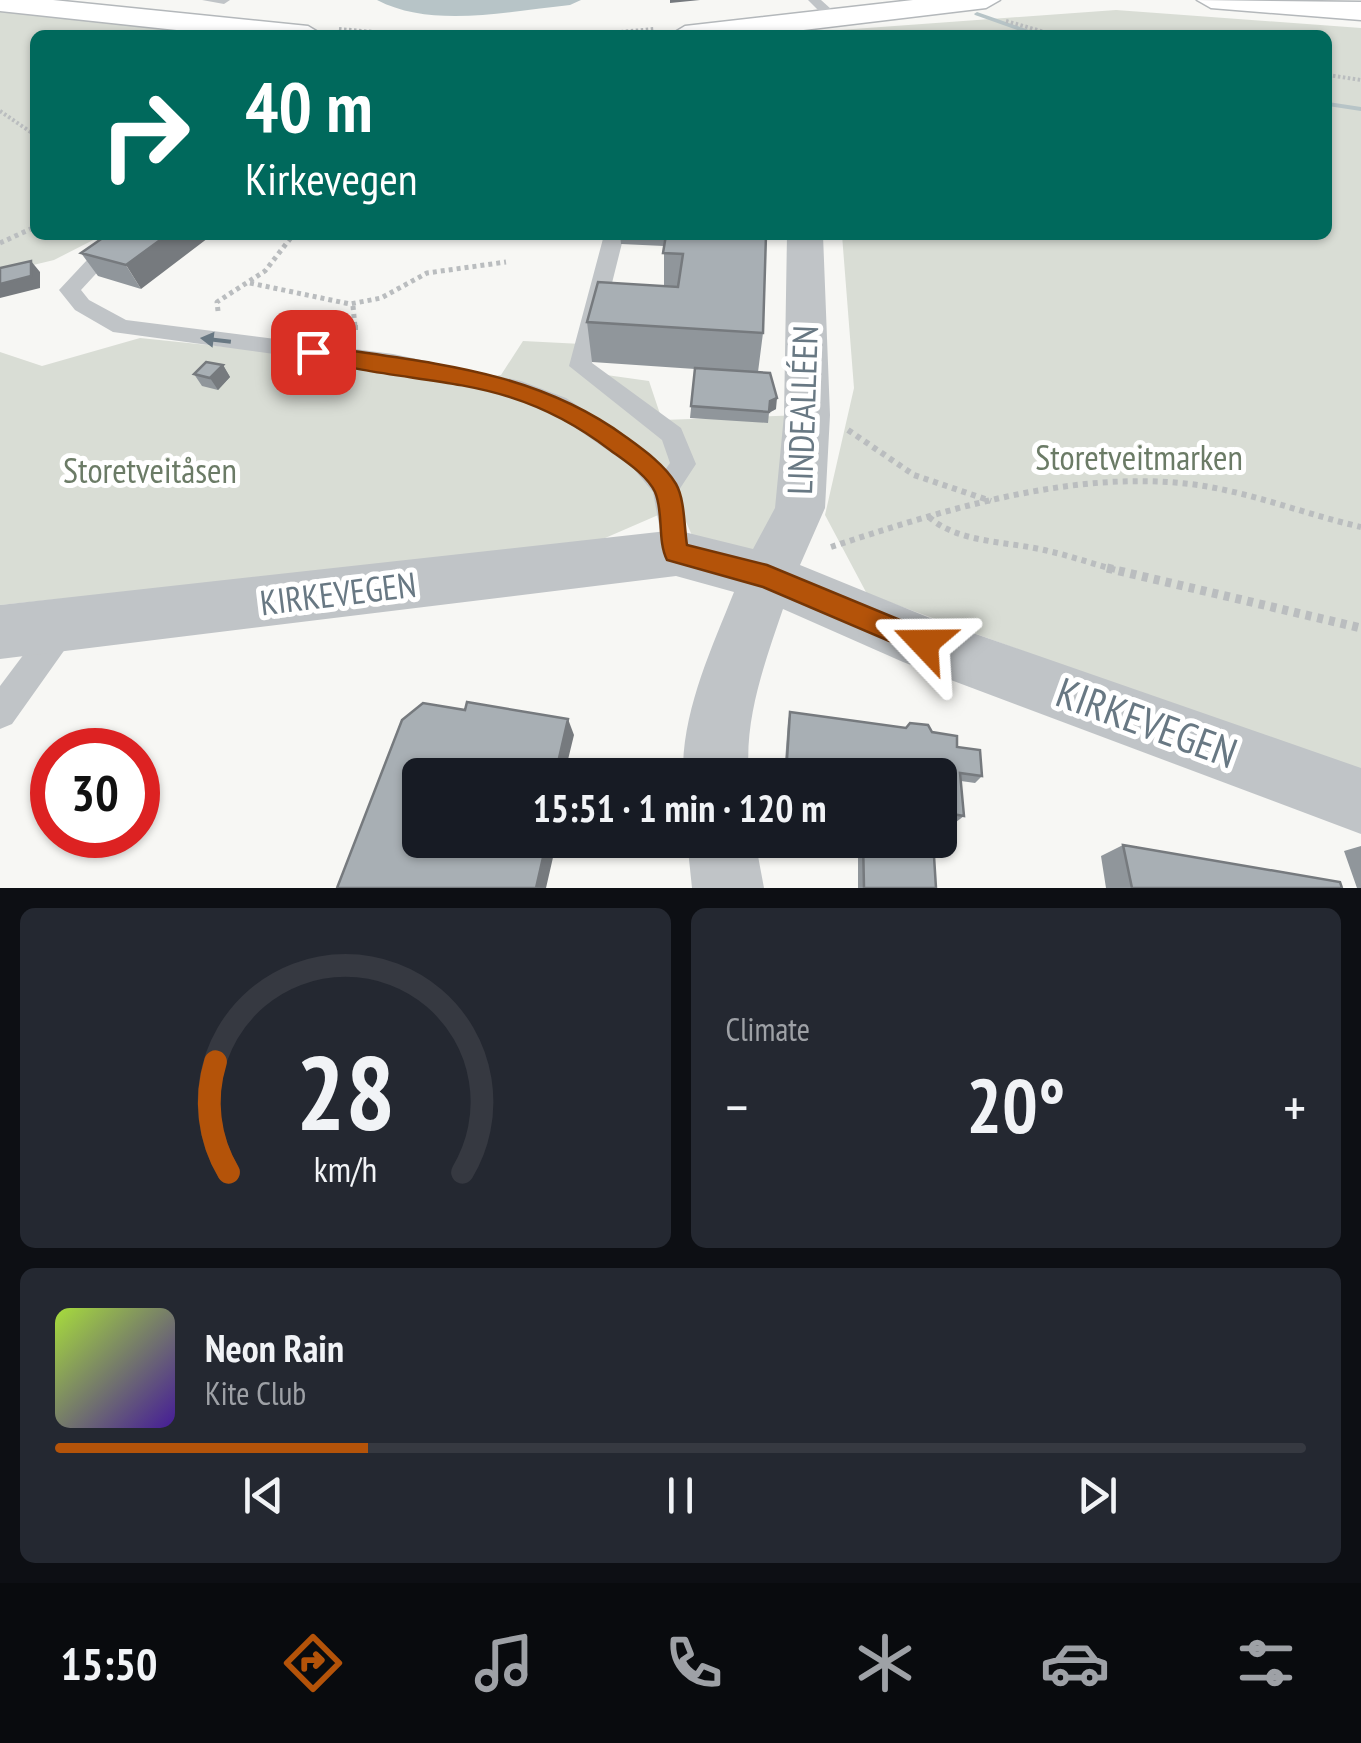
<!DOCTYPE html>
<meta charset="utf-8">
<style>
:root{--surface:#171b24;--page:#242831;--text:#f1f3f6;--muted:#9ea1a6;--line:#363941;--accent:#b45309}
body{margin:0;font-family:"PT Sans Narrow",sans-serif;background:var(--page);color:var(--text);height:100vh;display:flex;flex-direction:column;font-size:38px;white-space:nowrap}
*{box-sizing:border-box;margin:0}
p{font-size:32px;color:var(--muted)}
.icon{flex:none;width:55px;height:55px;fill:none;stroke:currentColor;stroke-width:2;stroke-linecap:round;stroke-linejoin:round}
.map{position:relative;height:888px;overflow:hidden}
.panel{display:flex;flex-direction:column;gap:20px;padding:20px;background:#0d0f14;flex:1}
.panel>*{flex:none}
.hud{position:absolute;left:30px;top:30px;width:1302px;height:210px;border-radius:15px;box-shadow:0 2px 8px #0004;background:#00695c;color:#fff;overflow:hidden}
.speed{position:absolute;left:30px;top:728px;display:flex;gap:20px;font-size:50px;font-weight:700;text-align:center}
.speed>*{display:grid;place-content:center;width:130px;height:130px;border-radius:50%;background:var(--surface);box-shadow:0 2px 8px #0004;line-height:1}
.speed .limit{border:15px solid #d22;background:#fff;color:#111}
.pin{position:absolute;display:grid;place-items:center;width:85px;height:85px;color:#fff;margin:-42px;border-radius:20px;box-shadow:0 5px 15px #0006}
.me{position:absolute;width:110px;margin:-55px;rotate:293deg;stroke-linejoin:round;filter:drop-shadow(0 0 8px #0008)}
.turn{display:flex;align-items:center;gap:35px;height:210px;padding:0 50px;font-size:45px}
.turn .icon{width:130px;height:130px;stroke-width:2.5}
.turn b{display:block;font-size:70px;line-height:85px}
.big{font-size:75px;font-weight:700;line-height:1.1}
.panel .tile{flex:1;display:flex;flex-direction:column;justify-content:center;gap:15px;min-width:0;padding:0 35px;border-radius:15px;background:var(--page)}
.panel .dial{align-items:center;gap:0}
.dial svg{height:260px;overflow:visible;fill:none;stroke:var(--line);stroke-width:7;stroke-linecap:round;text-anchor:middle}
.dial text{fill:var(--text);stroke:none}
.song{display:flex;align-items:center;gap:30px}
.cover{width:120px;height:120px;border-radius:15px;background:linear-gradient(135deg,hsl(80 70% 55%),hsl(260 70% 35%))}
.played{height:10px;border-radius:5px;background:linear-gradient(90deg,var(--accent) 25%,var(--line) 25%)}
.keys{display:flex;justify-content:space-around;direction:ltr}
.heat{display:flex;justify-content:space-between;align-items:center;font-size:55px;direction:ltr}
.panel .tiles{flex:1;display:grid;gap:20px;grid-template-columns:1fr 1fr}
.tile:last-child{grid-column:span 2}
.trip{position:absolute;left:402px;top:758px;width:555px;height:100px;border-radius:15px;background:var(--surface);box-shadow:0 2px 8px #0004;font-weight:700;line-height:100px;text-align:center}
.tab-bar{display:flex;height:160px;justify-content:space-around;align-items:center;background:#090b0e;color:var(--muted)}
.tab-bar .icon{width:70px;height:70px}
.tab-bar .selected{color:var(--accent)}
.tab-bar b{font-size:45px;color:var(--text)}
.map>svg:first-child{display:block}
.green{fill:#d9ddd5}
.water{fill:#b7c4c7}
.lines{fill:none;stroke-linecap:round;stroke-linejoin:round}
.stream{fill:#b7c4c7;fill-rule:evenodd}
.primary-casing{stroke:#b4b8bb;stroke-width:3}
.path-far3{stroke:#babdbf;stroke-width:4;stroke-dasharray:2.5 2.5;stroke-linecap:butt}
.path-far2{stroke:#babdbf;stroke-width:5;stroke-dasharray:4 4;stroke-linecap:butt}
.path-far1{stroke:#babdbf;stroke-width:6;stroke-dasharray:5 5;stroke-linecap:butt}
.path{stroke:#babdbf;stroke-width:9;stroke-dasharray:6 6;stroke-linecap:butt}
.service{fill:#c0c4c7;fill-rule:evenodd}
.minor{fill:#c0c4c7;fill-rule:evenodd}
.primary{fill:#fff;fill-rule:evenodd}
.wall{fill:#90969b}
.shaded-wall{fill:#767a7e}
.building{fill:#a8afb4;stroke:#767a7e;stroke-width:2.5}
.oneway{fill:#687883}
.route{fill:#b45309;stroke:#753606;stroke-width:2.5}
.labels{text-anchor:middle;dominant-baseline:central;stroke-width:10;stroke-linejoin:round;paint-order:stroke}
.street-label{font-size:35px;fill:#687883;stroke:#fff}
.park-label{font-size:35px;fill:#6b7b66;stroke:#fff}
.near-street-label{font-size:42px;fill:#687883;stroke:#fff}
</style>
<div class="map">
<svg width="1361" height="888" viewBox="0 0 1361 888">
<rect width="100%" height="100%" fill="#f7f7f4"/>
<path class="green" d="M 1116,10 L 1361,28 L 1361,775 L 867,594 L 825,515 L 854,388 L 842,235 L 1328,235 L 1328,35 L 827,35 L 826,31 Z
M 0,11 L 218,35 L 35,35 L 35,235 L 103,235 L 54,260 L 0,273 Z
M 140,338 L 275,352 L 449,381 L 501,375 L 523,341 L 582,344 L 578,371 L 649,381 L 662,420 L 803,415 L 780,574 L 709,574 L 679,506 L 589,545 L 0,605 L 0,352 L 42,366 Z"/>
<path class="water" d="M 377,0 L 581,0 L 570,5 C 510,11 432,29 377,0 Z"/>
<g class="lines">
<path class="stream" d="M 977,12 L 1040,34 L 1041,35 L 1031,35 L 975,15 L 974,14 Z
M 1328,102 L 1361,107 L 1361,111 L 1328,106 Z"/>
<defs>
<path id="primary" d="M 0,0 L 53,0 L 308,26 L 323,35 L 223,35 L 0,11 Z
M 913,0 L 1000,0 L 986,8 L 761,35 L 670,35 L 685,26 Z
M 1197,0 L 1361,2 L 1361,20 L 1211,8 Z"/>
</defs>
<use href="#primary" class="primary-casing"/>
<path class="path-far3" d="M 1006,21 L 1055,35
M 339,29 L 408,35
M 586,35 L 654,29
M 1328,75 L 1361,80
M 0,111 L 35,135"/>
<path class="path-far2" d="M 35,152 L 35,156
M 0,243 L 35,227
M 250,283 L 350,304 L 381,298 L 427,273 L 506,262
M 353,306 L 355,327
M 218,311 L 217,302 L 265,271 L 293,235"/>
<path class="path-far1" d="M 355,325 L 355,330
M 848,430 L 914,475 L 991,501
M 929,517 C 959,544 1010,541 1048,551 C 1071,556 1093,564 1116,570
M 831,547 C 943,510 1071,470 1190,484 C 1248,491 1304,514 1361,527"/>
<path class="path" d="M 1107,568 L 1361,628"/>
<path class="service" d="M 202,0 L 230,0 L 224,4 Z
M 808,0 L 821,0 L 841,18 L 829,21 Z
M 116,235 L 139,235 L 116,252 L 81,290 L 89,300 L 126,320 L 393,354 L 521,381 L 566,398 L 651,454 L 665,470 L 670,463 L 662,440 L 569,366 L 604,235 L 624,235 L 592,363 L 681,428 L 696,464 L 679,490 L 690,553 L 686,562 L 676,565 L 666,562 L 653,492 L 633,468 L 550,410 L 516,396 L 393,370 L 113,332 L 75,310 L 59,290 L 102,244 Z
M 62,614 L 73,618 L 77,628 L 73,638 L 12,724 L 0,729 L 0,686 L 51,618 Z"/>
<path class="minor" d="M 787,235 L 823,235 L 830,415 L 825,508 L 800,565 L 930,618 L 1361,768 L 1361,834 L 903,662 L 783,609 C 765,662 744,718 749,775 L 683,775 C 682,711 711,650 734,592 L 676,576 L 0,659 L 0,605 L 676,530 L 753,549 L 775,508 L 784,415 Z
M 687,840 L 755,840 L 764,888 L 692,888 Z"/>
<use href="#primary" class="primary"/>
</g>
<path class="wall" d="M 107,235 L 141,289 L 98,276 L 81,253 Z
M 620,235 L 766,235 L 763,333 L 758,372 L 776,409 L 769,413 L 768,423 L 690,418 L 695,369 L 592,362 L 587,322 L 664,286 L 664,246 L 621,244 Z
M 223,365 L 230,377 L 218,390 L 202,386 L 194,374 Z
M 790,712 L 932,732 L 957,747 L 982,776 L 975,783 L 961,781 L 964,816 L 956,822 L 940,820 L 940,775 L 784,775 L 788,721 Z
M 858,840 L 933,840 L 936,888 L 858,888 Z
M 1123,845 L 1342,888 L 1106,888 L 1101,856 Z
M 1361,846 L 1361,888 L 1357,888 L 1344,851 Z"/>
<path class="shaded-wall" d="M 670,0 L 700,0 L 670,3 Z
M 167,235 L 212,235 L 141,289 L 126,265 Z
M 31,261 L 40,272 L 40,288 L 0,298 L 0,284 Z
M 223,365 L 230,377 L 218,390 L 210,378 Z
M 777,398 L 776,409 L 768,413 L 770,401 Z
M 568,719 L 574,735 L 565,772 L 567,775 L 560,775 L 557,767 Z
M 547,840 L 557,840 L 546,888 L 536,888 Z"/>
<path class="building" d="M 107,235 L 167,235 L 126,265 L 81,253 Z
M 666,235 L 766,235 L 763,333 L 587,322 L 598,282 L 678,287 L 683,254 L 663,253 Z
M 31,261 L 31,276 L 0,284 L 0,268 Z
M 206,362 L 223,365 L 210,378 L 194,374 Z
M 695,368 L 770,373 L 777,398 L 770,401 L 769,412 L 691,406 Z
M 467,702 L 568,719 L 557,767 L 564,768 L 562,775 L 420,775 L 420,840 L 547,840 L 536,888 L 337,888 L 402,720 L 423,703 L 465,710 Z
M 790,712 L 906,728 L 910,723 L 928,725 L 932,732 L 957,736 L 957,747 L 980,750 L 982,776 L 960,773 L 964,816 L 940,812 L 940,775 L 786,775 Z
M 863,840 L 933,840 L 936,888 L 864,888 Z
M 1123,845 L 1340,882 L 1342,888 L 1132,888 Z"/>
<defs><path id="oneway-solid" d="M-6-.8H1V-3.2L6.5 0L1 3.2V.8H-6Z" transform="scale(2.5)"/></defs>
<use class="oneway" href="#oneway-solid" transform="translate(216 340) rotate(-173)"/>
<path class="route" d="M 313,345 C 425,363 532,368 626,437 C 644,450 665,465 676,484 C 685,500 684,527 687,545 L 767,565 L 934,634 L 938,643 L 934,652 L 924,656 L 763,587 L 667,560 C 657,540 664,513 655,492 C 647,475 625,461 610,450 C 504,369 424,390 306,357 L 306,347 Z"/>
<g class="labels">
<g class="street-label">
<text transform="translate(802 410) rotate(-88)">LINDEALLÉEN</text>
<text transform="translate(338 593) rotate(-7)">KIRKEVEGEN</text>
</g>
<g class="park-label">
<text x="1139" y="457">Storetveitmarken</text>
<text x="150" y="470">Storetveitåsen</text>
</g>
<g class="near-street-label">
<text transform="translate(1147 722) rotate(20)">KIRKEVEGEN</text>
</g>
</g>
</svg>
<div class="speed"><div class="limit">30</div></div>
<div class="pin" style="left:313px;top:352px;background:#d93025"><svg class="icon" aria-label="arrive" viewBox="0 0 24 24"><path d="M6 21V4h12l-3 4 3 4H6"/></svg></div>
<svg class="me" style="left:924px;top:643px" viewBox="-20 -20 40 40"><path d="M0-17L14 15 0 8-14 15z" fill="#b45309" stroke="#fff" stroke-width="4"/></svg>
<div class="trip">15:51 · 1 min · 120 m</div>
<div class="hud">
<div class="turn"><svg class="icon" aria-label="right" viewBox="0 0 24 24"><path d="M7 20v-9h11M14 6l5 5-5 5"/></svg><div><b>40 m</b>Kirkevegen</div></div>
</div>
</div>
<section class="panel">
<div class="tiles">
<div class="tile dial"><svg viewBox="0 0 100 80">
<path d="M14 69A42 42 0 1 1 86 69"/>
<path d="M14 69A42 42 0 0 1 10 35" stroke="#b45309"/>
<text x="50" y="56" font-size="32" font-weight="700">28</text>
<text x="50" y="72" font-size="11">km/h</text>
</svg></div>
<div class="tile"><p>Climate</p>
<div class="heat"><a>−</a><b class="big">20°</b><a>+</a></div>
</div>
<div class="tile">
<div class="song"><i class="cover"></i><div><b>Neon Rain</b><p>Kite Club</p></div></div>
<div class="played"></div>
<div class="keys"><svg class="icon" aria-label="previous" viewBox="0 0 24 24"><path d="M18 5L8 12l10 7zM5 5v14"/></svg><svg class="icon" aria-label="pause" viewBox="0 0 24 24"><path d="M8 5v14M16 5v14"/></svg><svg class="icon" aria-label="next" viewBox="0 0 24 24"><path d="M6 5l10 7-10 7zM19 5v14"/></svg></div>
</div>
</div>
</section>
<nav class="tab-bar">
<b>15:50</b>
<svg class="icon selected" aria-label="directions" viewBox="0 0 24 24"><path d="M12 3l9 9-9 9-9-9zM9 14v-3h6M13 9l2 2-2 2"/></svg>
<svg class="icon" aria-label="music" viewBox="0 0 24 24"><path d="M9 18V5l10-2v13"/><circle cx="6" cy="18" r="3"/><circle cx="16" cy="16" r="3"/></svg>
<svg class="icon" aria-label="phone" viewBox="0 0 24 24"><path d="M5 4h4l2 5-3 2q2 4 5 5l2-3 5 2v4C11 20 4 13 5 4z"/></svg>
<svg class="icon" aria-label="climate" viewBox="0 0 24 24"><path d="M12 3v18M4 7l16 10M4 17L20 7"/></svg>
<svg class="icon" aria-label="car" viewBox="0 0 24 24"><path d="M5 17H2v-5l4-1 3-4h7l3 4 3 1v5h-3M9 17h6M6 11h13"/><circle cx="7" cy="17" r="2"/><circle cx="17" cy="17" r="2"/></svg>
<svg class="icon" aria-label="filters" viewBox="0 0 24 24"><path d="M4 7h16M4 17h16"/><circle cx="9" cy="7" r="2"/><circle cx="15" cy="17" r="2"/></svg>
</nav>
